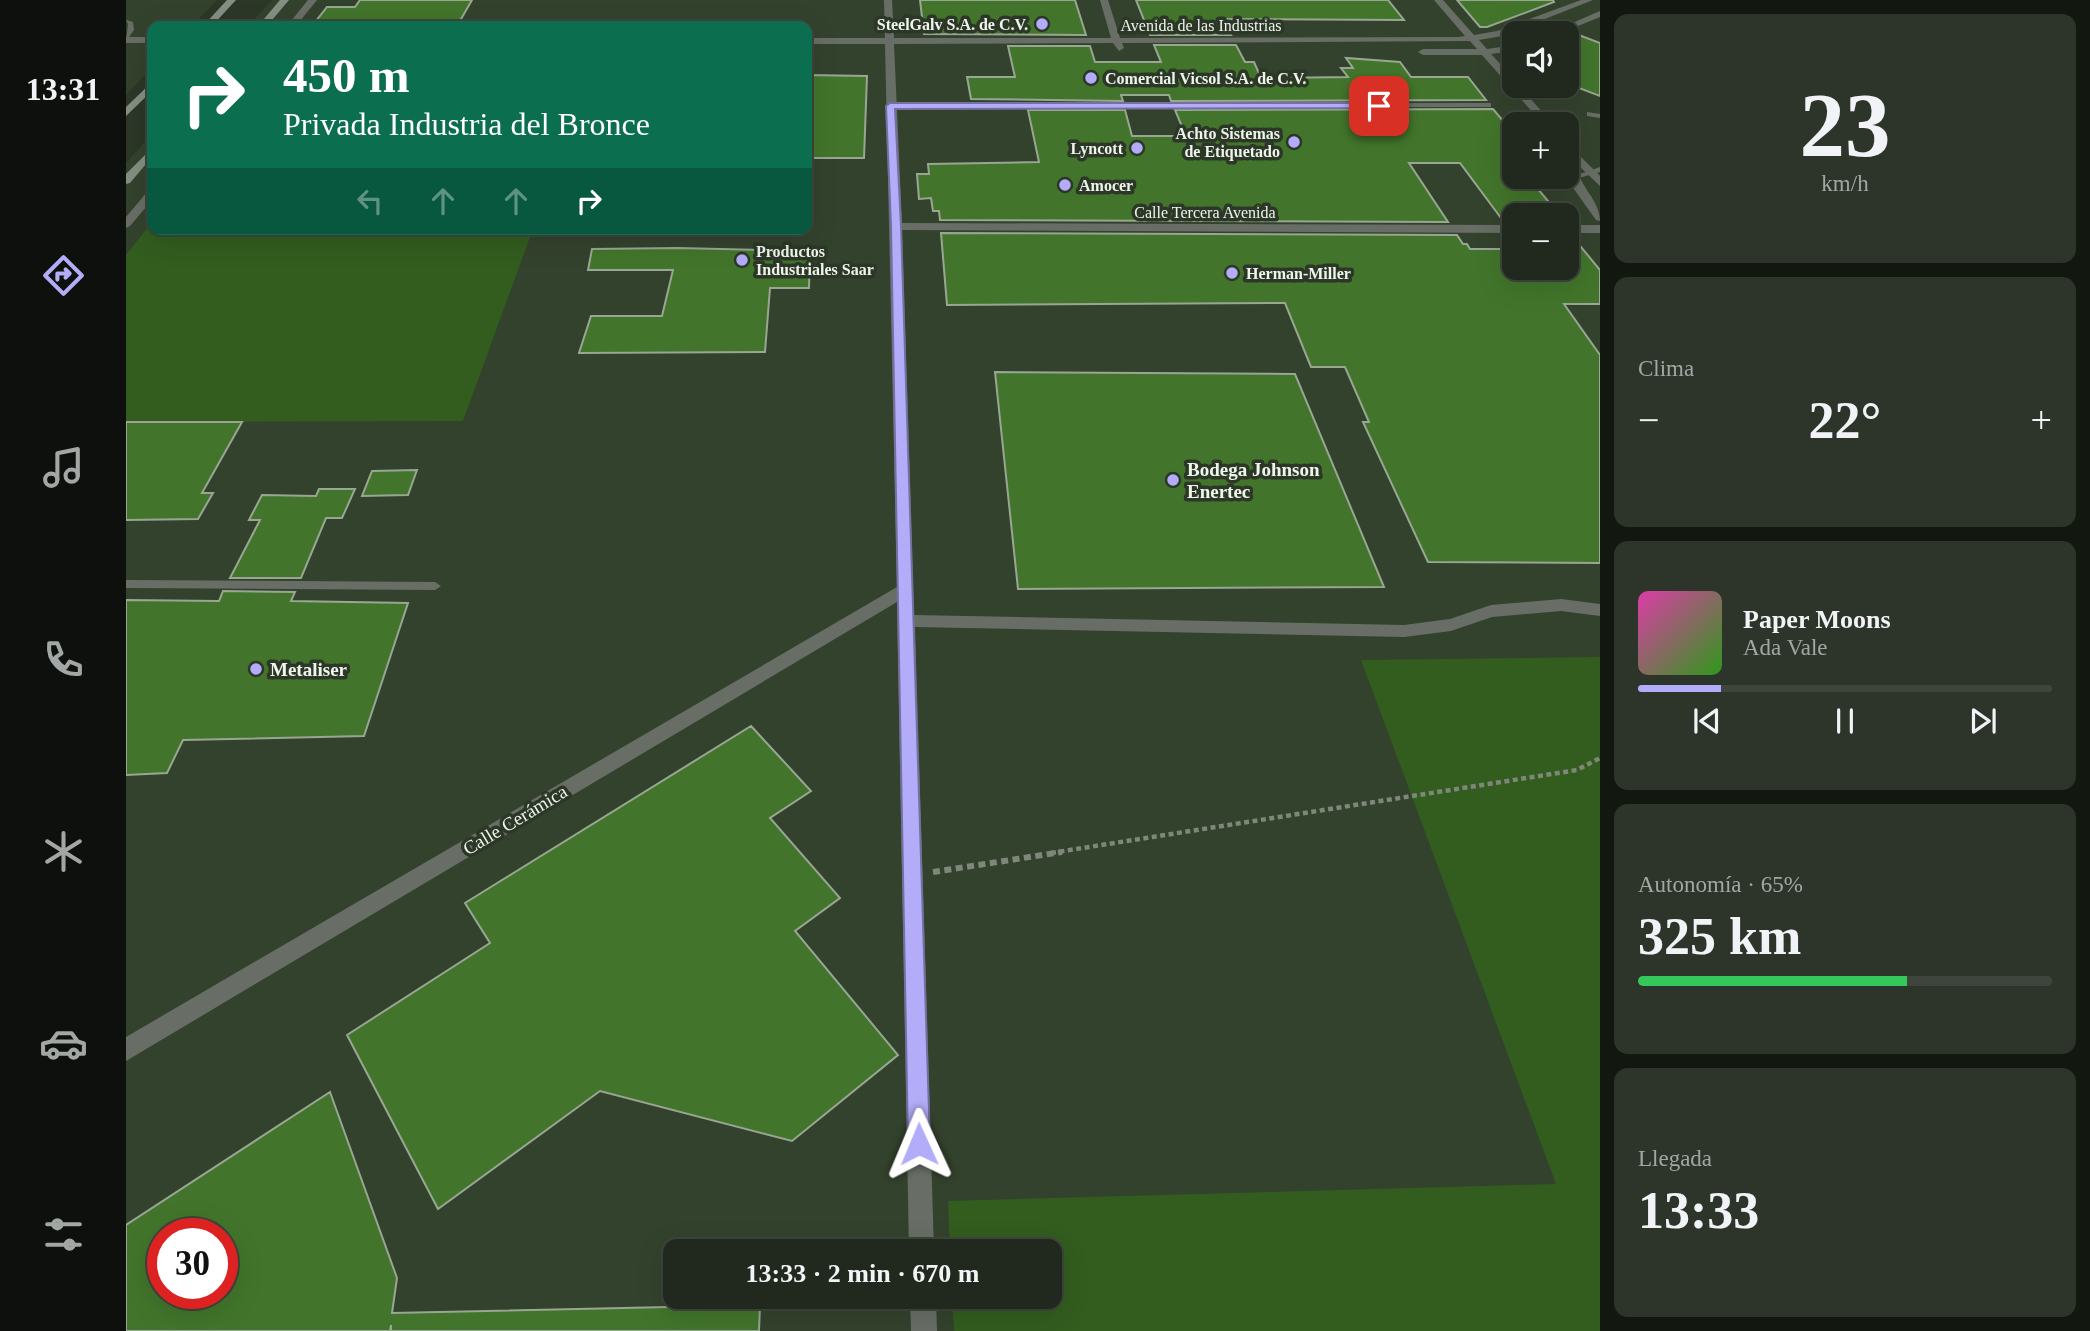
<!DOCTYPE html>
<html lang="es">
<meta charset="utf-8">
<style>
:root{--surface:#21291e;--page:#2d352b;--text:#f1f3f6;--muted:#a2a6a4;--line:#3e453c;--accent:#b3adf9}
body{margin:0;font-family:Georgia,serif;background:var(--page);color:var(--text);height:100vh;display:flex;flex-direction:column;font-size:26px;white-space:nowrap}
*{box-sizing:border-box;margin:0}
p{font-size:23px;color:var(--muted)}
.icon{flex:none;width:38px;height:38px;fill:none;stroke:currentColor;stroke-width:2;stroke-linecap:round;stroke-linejoin:round}
.map{position:relative;flex:1;overflow:hidden}
.details{display:flex;flex-direction:column;gap:14px;padding:14px;background:#121710;width:490px}
.details>*{flex:none}
.guide{position:absolute;left:21px;top:21px;width:665px;height:214px;border-radius:14px;box-shadow:0 7px 28px #0002,0 0 0 2px var(--line);background:#0b6e4f;color:#fff;overflow:hidden}
.fabs{position:absolute;left:1376px;top:21px;display:grid;gap:14px}
.fabs a{display:grid;place-items:center;width:77px;height:77px;border-radius:14px;background:var(--surface);box-shadow:0 7px 28px #0002,0 0 0 2px var(--line);font-size:35px}
.speed{position:absolute;left:21px;top:1218px;display:flex;gap:14px;font-size:35px;font-weight:700;text-align:center}
.speed>*{display:grid;place-content:center;width:91px;height:91px;border-radius:50%;background:var(--surface);box-shadow:0 7px 28px #0002,0 0 0 2px var(--line);line-height:1}
.speed .limit{border:10px solid #d22;background:#fff;color:#111}
.pin{position:absolute;display:grid;place-items:center;width:60px;height:60px;color:#fff;margin:-30px;border-radius:14px;box-shadow:0 4px 10px #0006}
.me{position:absolute;width:77px;margin:-38px;rotate:359deg;stroke-linejoin:round;filter:drop-shadow(0 0 5px #0008)}
.turn{display:flex;align-items:center;gap:24px;height:147px;padding:0 21px;font-size:32px}
.turn .icon{width:91px;height:91px;stroke-width:2.5}
.turn b{display:block;font-size:49px;line-height:60px}
.lanes{display:flex;align-items:center;height:66px;padding:0 21px;background:#0003;justify-content:center;gap:35px;direction:ltr}
.lanes .off{opacity:.35}
.big{font-size:52px;font-weight:800;line-height:1.1}
.details .widget{flex:1;display:flex;flex-direction:column;justify-content:center;gap:10px;min-width:0;padding:0 24px;border-radius:14px;background:var(--page)}
.details .dial{align-items:center;gap:0}
.dial b{font-size:91px;line-height:1}
.song{display:flex;align-items:center;gap:21px}
.cover{width:84px;height:84px;border-radius:10px;background:linear-gradient(135deg,hsl(320 70% 55%),hsl(110 70% 35%))}
.played{height:7px;border-radius:4px;background:linear-gradient(90deg,var(--accent) 20%,var(--line) 20%)}
.keys{display:flex;justify-content:space-around;direction:ltr}
.heat{display:flex;justify-content:space-between;align-items:center;font-size:38px;direction:ltr}
.charge{height:10px;border-radius:5px;background:linear-gradient(90deg,#34c759 65%,var(--line) 0)}
.trip{position:absolute;left:537px;top:1239px;width:399px;height:70px;border-radius:14px;background:var(--surface);box-shadow:0 7px 28px #0002,0 0 0 2px var(--line);font-weight:800;line-height:70px;text-align:center}
main{display:flex;flex:1;min-height:0}
.tabs{display:flex;flex-direction:column;width:126px;justify-content:space-around;align-items:center;background:#0d100c;color:var(--muted)}
.tabs .icon{width:49px;height:49px}
.tabs .current{color:var(--accent)}
.tabs b{font-size:32px;color:var(--text)}
.map>svg:first-child{display:block}
.built{fill:#33422d;fill-rule:evenodd}
.green{fill:#325d1f}
.building{fill:#42752b;stroke:#98a693;stroke-width:2;fill-rule:evenodd}
.lines{fill:none;stroke-linecap:round;stroke-linejoin:round}
.path-far1{stroke:#7e877a;stroke-width:4.5;stroke-dasharray:5 3.5;stroke-linecap:butt}
.path{stroke:#7e877a;stroke-width:6;stroke-dasharray:7 4.5;stroke-linecap:butt}
.service{fill:#686e66;fill-rule:evenodd}
.minor{fill:#686e66;fill-rule:evenodd}
.secondary{fill:#858e82;fill-rule:evenodd}
.route{fill:#b3adf9;stroke:#7470a2;stroke-width:2}
.poi-dot{fill:#b3adf9;stroke:#2c3728;stroke-width:2.5}
.labels{text-anchor:middle;dominant-baseline:central;stroke-width:7;stroke-linejoin:round;paint-order:stroke}
.far-poi-label{font-size:16px;font-weight:bold;fill:#eef5eb;stroke:#2c3728;text-anchor:start}
.far-street-label{font-size:16px;fill:#eef5eb;stroke:#2c3728}
.poi-label{font-size:19px;font-weight:bold;fill:#eef5eb;stroke:#2c3728;text-anchor:start}
.street-label{font-size:19px;fill:#eef5eb;stroke:#2c3728}
</style>
<main>
<nav class="tabs">
<b>13:31</b>
<svg class="icon current" aria-label="directions" viewBox="0 0 24 24"><path d="M12 3l9 9-9 9-9-9zM9 14v-3h6M13 9l2 2-2 2"/></svg>
<svg class="icon" aria-label="music" viewBox="0 0 24 24"><path d="M9 18V5l10-2v13"/><circle cx="6" cy="18" r="3"/><circle cx="16" cy="16" r="3"/></svg>
<svg class="icon" aria-label="phone" viewBox="0 0 24 24"><path d="M5 4h4l2 5-3 2q2 4 5 5l2-3 5 2v4C11 20 4 13 5 4z"/></svg>
<svg class="icon" aria-label="climate" viewBox="0 0 24 24"><path d="M12 3v18M4 7l16 10M4 17L20 7"/></svg>
<svg class="icon" aria-label="car" viewBox="0 0 24 24"><path d="M5 17H2v-5l4-1 3-4h7l3 4 3 1v5h-3M9 17h6M6 11h13"/><circle cx="7" cy="17" r="2"/><circle cx="17" cy="17" r="2"/></svg>
<svg class="icon" aria-label="filters" viewBox="0 0 24 24"><path d="M4 7h16M4 17h16"/><circle cx="9" cy="7" r="2"/><circle cx="15" cy="17" r="2"/></svg>
</nav>
<div class="map">
<svg width="1474" height="1331" viewBox="0 0 1474 1331">
<rect width="100%" height="100%" fill="#2c3728"/>
<path class="built" d="M 0,0 L 91,0 L 66,26 L 26,26 L 26,68 L 0,95 Z
M 146,0 L 1474,0 L 1474,1331 L 0,1331 L 0,163 L 26,134 L 26,229 L 681,229 L 681,26 L 122,26 ZM 1388,33 L 1440,33 L 1440,86 L 1388,86 ZM 1388,124 L 1440,124 L 1440,177 L 1388,177 ZM 1388,215 L 1440,215 L 1440,268 L 1388,268 ZM 37,1234 L 96,1234 L 96,1293 L 37,1293 ZM 550,1251 L 924,1251 L 924,1297 L 550,1297 Z"/>
<path class="green" d="M 26,222 L 26,229 L 407,229 L 337,421 L 0,422 L 0,255 Z
M 1474,657 L 1474,1331 L 828,1331 L 826,1297 L 924,1297 L 924,1251 L 824,1251 L 822,1201 L 1430,1184 L 1235,660 Z"/>
<path class="building" d="M 234,0 L 346,0 L 331,26 L 186,26 L 201,7 L 229,7 Z
M 794,0 L 949,0 L 960,35 L 798,34 Z
M 1010,0 L 1262,0 L 1278,20 L 1096,19 L 1105,35 L 1024,35 Z
M 1331,0 L 1427,0 L 1428,2 L 1361,27 L 1354,27 Z
M 1445,32 L 1474,43 L 1474,96 L 1440,83 L 1440,34 Z
M 1028,45 L 1110,45 L 1119,62 L 1128,62 L 1135,78 L 1222,77 L 1215,68 L 1227,68 L 1220,58 L 1274,62 L 1285,77 L 1342,77 L 1360,100 L 1045,101 L 1043,95 L 995,95 L 997,101 L 845,99 L 841,77 L 889,77 L 882,46 L 964,46 L 969,62 L 1035,62 Z
M 681,75 L 741,76 L 738,158 L 681,158 Z
M 1367,109 L 1388,134 L 1388,177 L 1402,177 L 1432,213 L 1388,213 L 1388,222 L 1378,222 L 1334,163 L 1283,163 L 1322,222 L 814,220 L 813,211 L 807,211 L 805,198 L 793,199 L 791,174 L 803,174 L 802,164 L 913,162 L 902,110 L 999,110 L 1006,136 L 1060,136 L 1049,110 Z
M 815,233 L 1331,235 L 1337,244 L 1341,244 L 1344,249 L 1388,249 L 1388,268 L 1440,268 L 1440,236 L 1446,236 L 1474,270 L 1474,304 L 1438,304 L 1474,355 L 1474,563 L 1302,562 L 1237,422 L 1243,422 L 1219,367 L 1185,367 L 1159,303 L 821,305 Z
M 552,248 L 684,251 L 683,288 L 644,288 L 639,352 L 453,353 L 465,316 L 536,316 L 547,270 L 462,270 L 466,249 Z
M 869,372 L 1169,374 L 1258,587 L 892,589 Z
M 0,422 L 116,422 L 76,493 L 87,493 L 72,519 L 0,520 Z
M 291,470 L 282,495 L 236,496 L 246,471 Z
M 193,489 L 229,489 L 216,518 L 200,518 L 175,578 L 104,578 L 134,520 L 123,520 L 136,495 L 190,496 Z
M 97,591 L 169,592 L 165,601 L 282,603 L 238,736 L 57,740 L 41,773 L 0,775 L 0,600 L 93,601 Z
M 625,726 L 685,791 L 644,818 L 714,898 L 669,931 L 772,1055 L 666,1141 L 474,1091 L 312,1209 L 221,1035 L 364,943 L 339,903 Z
M 204,1092 L 271,1278 L 266,1313 L 634,1305 L 633,1331 L 265,1331 L 265,1325 L 264,1331 L 0,1331 L 0,1225 ZM 37,1234 L 96,1234 L 96,1293 L 37,1293 Z"/>
<g class="lines">
<path class="path-far1" d="M 925,853 L 1451,770 L 1474,758"/>
<path class="path" d="M 807,872 L 936,852"/>
<path class="service" d="M 0,20 L 7,22 L 8,30 L 0,41 L 2,24 Z
M 1362,103 L 1365,103 L 1365,107 L 764,108 L 760,106 L 764,104 Z
M 1461,112 L 1474,114 L 1474,118 L 1461,116 Z
M 1474,167 L 1474,172 L 1446,180 L 1442,178 Z
M 0,580 L 309,582 L 315,586 L 309,590 L 0,588 Z"/>
<path class="minor" d="M 182,0 L 191,0 L 170,26 L 161,26 Z
M 758,0 L 766,0 L 768,38 L 985,38 L 974,0 L 982,0 L 994,38 L 1332,37 L 1339,36 L 1308,0 L 1317,0 L 1348,35 L 1371,31 L 1455,0 L 1467,0 L 1376,36 L 1353,40 L 1361,49 L 1388,45 L 1388,51 L 1365,54 L 1388,79 L 1388,86 L 1393,86 L 1427,124 L 1417,124 L 1356,55 L 1297,55 L 1292,52 L 1297,49 L 1351,49 L 1344,41 L 996,43 L 998,48 L 993,51 L 987,43 L 768,44 L 776,223 L 1388,225 L 1388,233 L 776,230 L 788,615 L 1278,625 L 1324,619 L 1365,605 L 1435,599 L 1474,604 L 1474,616 L 1435,611 L 1366,617 L 1325,631 L 1278,637 L 789,627 L 808,1251 L 783,1251 L 771,602 L 0,1061 L 0,1037 L 771,587 L 759,44 L 681,44 L 681,38 L 759,38 Z
M 1474,11 L 1474,17 L 1435,33 L 1423,33 Z
M 0,37 L 26,37 L 26,43 L 0,43 Z
M 1440,142 L 1474,176 L 1474,186 L 1451,164 C 1452,187 1474,199 1474,221 L 1470,220 L 1440,178 Z
M 26,190 L 26,200 L 4,226 L 0,228 L 0,217 L 22,191 Z
M 1440,225 L 1474,225 L 1474,233 L 1440,233 Z
M 784,1297 L 810,1297 L 811,1331 L 785,1331 Z"/>
<path class="secondary" d="M 101,0 L 110,0 L 86,26 L 77,26 Z
M 154,0 L 163,0 L 141,26 L 132,26 Z
M 26,82 L 26,91 L 0,116 L 0,107 Z
M 26,148 L 26,157 L 4,183 L 0,184 L 0,174 Z"/>
</g>
<path class="route" d="M 764,103 L 1253,103 L 1258,106 L 1253,108 L 769,109 L 775,226 L 804,1144 L 801,1152 L 793,1155 L 785,1152 L 782,1144 L 765,226 L 760,106 Z"/>
<g class="poi-dot">
<circle cx="916" cy="24" r="7"/>
<circle cx="965" cy="78" r="7"/>
<circle cx="1168" cy="142" r="7"/>
<circle cx="1011" cy="148" r="7"/>
<circle cx="939" cy="185" r="7"/>
<circle cx="616" cy="260" r="7"/>
<circle cx="1106" cy="273" r="7"/>
<circle cx="1047" cy="480" r="7"/>
<circle cx="130" cy="669" r="7"/>
</g>
<g class="labels">
<g class="far-poi-label">
<text x="902" y="24" text-anchor="end">SteelGalv S.A. de C.V.</text>
<text x="979" y="78">Comercial Vicsol S.A. de C.V.</text>
<text x="1154" y="133" text-anchor="end">Achto Sistemas<tspan x="1154" dy="18">de Etiquetado</tspan></text>
<text x="997" y="148" text-anchor="end">Lyncott</text>
<text x="953" y="185">Amocer</text>
<text x="630" y="251">Productos<tspan x="630" dy="18">Industriales Saar</tspan></text>
<text x="1120" y="273">Herman-Miller</text>
</g>
<g class="far-street-label">
<text x="1075" y="25">Avenida de las Industrias</text>
<text x="1079" y="212">Calle Tercera Avenida</text>
</g>
<g class="poi-label">
<text x="1061" y="469">Bodega Johnson<tspan x="1061" dy="22">Enertec</tspan></text>
<text x="144" y="669">Metaliser</text>
</g>
<g class="street-label">
<text transform="translate(389 820) rotate(-31)">Calle Cerámica</text>
</g>
</g>
</svg>
<div class="fabs">
<a><svg class="icon" aria-label="sound" viewBox="0 0 24 24"><path d="M4 9h4l5-4v14l-5-4H4zM17 9q2 3 0 6"/></svg></a>
<a>+</a>
<a>−</a>
</div>
<div class="speed"><div class="limit">30</div></div>
<div class="pin" style="left:1253px;top:106px;background:#d93025"><svg class="icon" aria-label="arrive" viewBox="0 0 24 24"><path d="M6 21V4h12l-3 4 3 4H6"/></svg></div>
<svg class="me" style="left:793px;top:1144px" viewBox="-20 -20 40 40"><path d="M0-17L14 15 0 8-14 15z" fill="#b3adf9" stroke="#fff" stroke-width="4"/></svg>
<div class="trip">13:33 · 2 min · 670 m</div>
<div class="guide">
<div class="turn"><svg class="icon" aria-label="right" viewBox="0 0 24 24"><path d="M7 20v-9h11M14 6l5 5-5 5"/></svg><div><b>450 m</b>Privada Industria del Bronce</div></div>
<div class="lanes"><svg class="icon off" aria-label="left" viewBox="0 0 24 24"><path d="M17 20v-9H6M10 6l-5 5 5 5"/></svg><svg class="icon off" aria-label="ahead" viewBox="0 0 24 24"><path d="M12 20V5M6 11l6-6 6 6"/></svg><svg class="icon off" aria-label="ahead" viewBox="0 0 24 24"><path d="M12 20V5M6 11l6-6 6 6"/></svg><svg class="icon" aria-label="right" viewBox="0 0 24 24"><path d="M7 20v-9h11M14 6l5 5-5 5"/></svg></div>
</div>
</div>
<section class="details">
<div class="widget dial"><b>23</b><p>km/h</p></div>
<div class="widget"><p>Clima</p>
<div class="heat"><a>−</a><b class="big">22°</b><a>+</a></div>
</div>
<div class="widget">
<div class="song"><i class="cover"></i><div><b>Paper Moons</b><p>Ada Vale</p></div></div>
<div class="played"></div>
<div class="keys"><svg class="icon" aria-label="previous" viewBox="0 0 24 24"><path d="M18 5L8 12l10 7zM5 5v14"/></svg><svg class="icon" aria-label="pause" viewBox="0 0 24 24"><path d="M8 5v14M16 5v14"/></svg><svg class="icon" aria-label="next" viewBox="0 0 24 24"><path d="M6 5l10 7-10 7zM19 5v14"/></svg></div>
</div>
<div class="widget"><p>Autonomía · 65%</p><b class="big">325 km</b><div class="charge"></div></div>
<div class="widget"><p>Llegada</p><b class="big">13:33</b></div>
</section>
</main>
